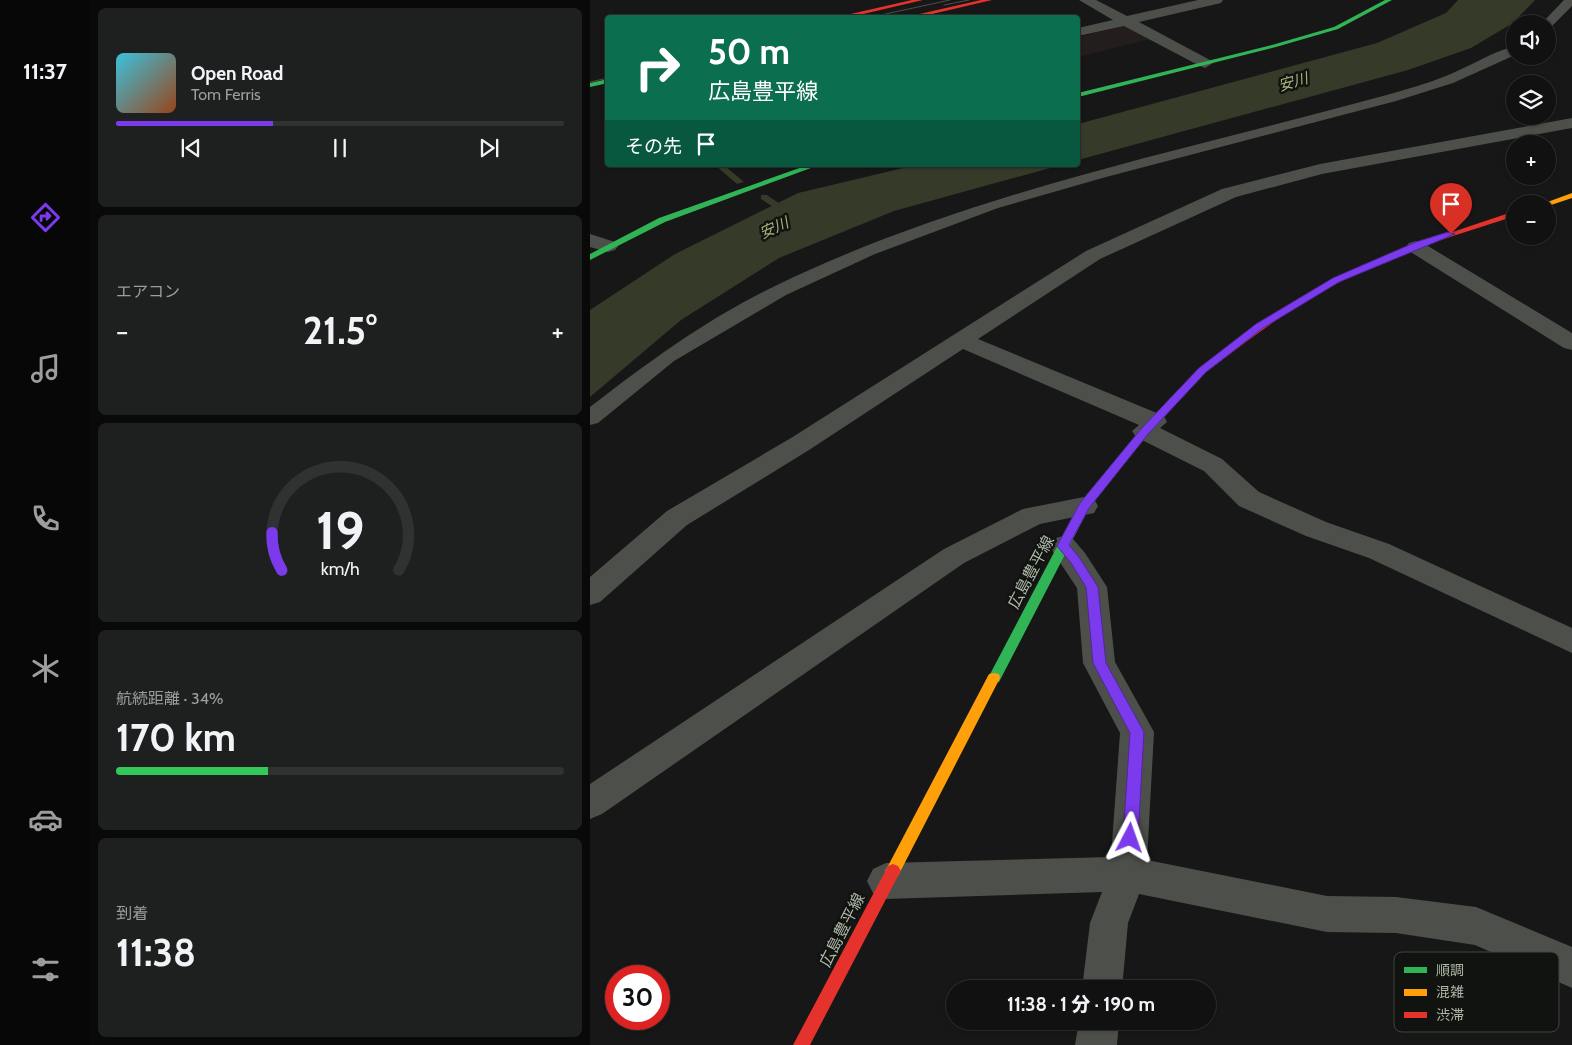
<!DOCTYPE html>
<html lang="ja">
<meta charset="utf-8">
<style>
:root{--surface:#111;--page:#1e1f1f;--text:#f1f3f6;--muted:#9c9d9f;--line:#303131;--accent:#7c3aed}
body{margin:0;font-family:Cabin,"Noto Sans JP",sans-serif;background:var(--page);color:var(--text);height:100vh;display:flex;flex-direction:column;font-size:19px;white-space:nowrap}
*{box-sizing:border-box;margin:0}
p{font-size:16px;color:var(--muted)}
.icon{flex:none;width:28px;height:28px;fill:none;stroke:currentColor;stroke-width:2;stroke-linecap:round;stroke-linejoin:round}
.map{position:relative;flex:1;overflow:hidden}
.panel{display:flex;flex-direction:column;gap:8px;padding:8px;background:#090909;width:500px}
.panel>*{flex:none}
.banner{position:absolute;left:15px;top:15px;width:475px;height:152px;border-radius:5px;box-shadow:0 1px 4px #0004,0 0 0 1px var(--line);background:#0b6e4f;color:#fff;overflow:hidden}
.controls{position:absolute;left:916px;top:15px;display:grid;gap:10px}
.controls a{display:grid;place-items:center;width:50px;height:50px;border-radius:50%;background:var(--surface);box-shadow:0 1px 4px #0004,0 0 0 1px var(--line);font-size:25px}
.speed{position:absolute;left:15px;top:965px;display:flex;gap:10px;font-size:25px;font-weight:700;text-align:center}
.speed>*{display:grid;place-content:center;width:65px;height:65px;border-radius:50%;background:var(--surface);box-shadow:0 1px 4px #0004,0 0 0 1px var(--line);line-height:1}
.speed .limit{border:8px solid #d22;background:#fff;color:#111}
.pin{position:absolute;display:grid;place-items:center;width:42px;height:42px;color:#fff;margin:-51px -21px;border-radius:50% 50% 50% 0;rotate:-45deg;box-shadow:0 0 5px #0007}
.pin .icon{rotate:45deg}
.me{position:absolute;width:55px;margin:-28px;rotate:4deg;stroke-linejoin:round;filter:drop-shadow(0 0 4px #0008)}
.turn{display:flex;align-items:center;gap:18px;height:105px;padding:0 20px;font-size:22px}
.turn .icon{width:65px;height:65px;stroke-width:2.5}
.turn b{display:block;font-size:35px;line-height:42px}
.then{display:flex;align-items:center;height:48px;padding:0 20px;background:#0003;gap:10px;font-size:19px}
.big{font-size:38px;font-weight:800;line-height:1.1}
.panel .tile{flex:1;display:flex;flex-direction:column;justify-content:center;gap:8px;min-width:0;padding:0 18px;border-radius:8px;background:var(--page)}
.panel .dial{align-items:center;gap:0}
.dial svg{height:130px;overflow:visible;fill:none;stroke:var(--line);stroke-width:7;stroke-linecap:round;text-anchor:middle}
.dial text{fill:var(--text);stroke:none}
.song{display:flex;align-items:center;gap:15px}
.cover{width:60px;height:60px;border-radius:8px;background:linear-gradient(135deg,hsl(190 70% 55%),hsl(20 70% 35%))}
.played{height:5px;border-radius:2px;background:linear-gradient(90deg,var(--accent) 35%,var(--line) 35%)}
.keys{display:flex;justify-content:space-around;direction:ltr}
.heat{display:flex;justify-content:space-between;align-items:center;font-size:28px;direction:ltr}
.charge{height:8px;border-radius:4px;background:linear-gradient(90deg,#34c759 34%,var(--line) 0)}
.trip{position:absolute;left:356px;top:980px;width:270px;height:50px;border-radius:25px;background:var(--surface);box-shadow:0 1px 4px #0004,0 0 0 1px var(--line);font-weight:800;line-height:50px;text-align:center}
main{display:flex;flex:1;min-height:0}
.dock{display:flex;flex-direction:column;width:90px;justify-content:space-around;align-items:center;background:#070707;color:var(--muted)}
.dock .icon{width:35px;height:35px}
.dock .current{color:var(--accent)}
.dock b{font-size:22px;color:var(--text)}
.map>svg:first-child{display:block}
.green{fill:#241d1d}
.water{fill:#353a29}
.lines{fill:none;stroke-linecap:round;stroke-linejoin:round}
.stream{fill:#353a29;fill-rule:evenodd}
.lane{fill:#4d504a;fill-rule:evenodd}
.street{fill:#4d504a;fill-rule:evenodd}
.fast{fill:#30b455;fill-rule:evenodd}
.slow{fill:#ff9f0a;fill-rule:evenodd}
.jam{fill:#e5322d;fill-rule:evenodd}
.tram{stroke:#4d4f4b;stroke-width:1}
.route{fill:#7c3aed;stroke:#51269a}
.labels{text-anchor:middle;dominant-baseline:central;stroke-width:5;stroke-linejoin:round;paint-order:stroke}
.far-water-label{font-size:15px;font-style:italic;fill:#a5b77b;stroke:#111311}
.street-label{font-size:16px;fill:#afb9a7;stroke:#111311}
.key{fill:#111311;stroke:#40453e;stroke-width:1}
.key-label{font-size:14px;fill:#afb9a7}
</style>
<main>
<nav class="dock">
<b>11:37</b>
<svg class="icon current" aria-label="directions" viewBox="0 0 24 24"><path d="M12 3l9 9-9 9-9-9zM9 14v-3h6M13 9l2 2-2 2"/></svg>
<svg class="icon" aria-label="music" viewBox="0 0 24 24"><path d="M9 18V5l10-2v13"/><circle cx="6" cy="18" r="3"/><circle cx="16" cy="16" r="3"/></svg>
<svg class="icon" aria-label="phone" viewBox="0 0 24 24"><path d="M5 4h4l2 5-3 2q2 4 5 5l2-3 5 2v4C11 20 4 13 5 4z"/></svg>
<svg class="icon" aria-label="climate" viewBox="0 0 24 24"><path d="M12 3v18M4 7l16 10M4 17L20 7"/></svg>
<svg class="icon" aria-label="car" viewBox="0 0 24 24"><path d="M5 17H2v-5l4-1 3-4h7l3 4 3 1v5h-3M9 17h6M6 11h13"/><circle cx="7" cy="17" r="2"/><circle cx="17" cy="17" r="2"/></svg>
<svg class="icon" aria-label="filters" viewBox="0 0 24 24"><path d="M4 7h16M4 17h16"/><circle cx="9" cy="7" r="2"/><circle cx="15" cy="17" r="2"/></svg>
</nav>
<section class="panel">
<div class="tile">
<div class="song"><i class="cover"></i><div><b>Open Road</b><p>Tom Ferris</p></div></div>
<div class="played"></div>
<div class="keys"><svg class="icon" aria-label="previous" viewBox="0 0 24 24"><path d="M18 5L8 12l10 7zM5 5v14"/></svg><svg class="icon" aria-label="pause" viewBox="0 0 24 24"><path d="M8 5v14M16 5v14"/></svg><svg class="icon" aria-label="next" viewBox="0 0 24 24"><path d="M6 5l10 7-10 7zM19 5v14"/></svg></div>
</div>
<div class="tile"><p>エアコン</p>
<div class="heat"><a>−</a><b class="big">21.5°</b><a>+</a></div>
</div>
<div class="tile dial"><svg viewBox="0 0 100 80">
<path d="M14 69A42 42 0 1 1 86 69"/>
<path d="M14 69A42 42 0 0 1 8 46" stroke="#7c3aed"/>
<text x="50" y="56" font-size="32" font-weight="700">19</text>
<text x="50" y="72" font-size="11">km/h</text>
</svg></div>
<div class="tile"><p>航続距離 · 34%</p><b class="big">170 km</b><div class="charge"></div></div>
<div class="tile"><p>到着</p><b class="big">11:38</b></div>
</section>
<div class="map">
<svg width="982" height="1045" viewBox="0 0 982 1045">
<rect width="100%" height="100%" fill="#171717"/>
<path class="green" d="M 535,26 L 560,39 L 488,57 L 488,37 Z"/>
<path class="water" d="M 868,0 L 945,0 L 923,23 L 881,48 L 818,70 L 488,160 L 488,124 L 787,43 L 856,13 Z
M 326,165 L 471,165 L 304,211 L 189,258 L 91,320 L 0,397 L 0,310 L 85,254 L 208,193 Z"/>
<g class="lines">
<path class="stream" d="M 125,165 L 134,165 L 154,182 L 147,184 Z
M 171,195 L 177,195 L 203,213 L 196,215 L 171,199 Z"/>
<path class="lane" d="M 974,0 L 982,0 L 982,6 L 961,27 L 958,28 L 958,24 L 951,24 Z
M 925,46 L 925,55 L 863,83 L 806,101 L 516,177 L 408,208 L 285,254 L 196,295 L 84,361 L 8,423 L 0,425 L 0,407 C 58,362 118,318 185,286 C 377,193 588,152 793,96 C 814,90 836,84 856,76 C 879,67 901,52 925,46 Z"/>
<path class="street" d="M 489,0 L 506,0 L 537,16 L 608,0 L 633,0 L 631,3 L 549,22 L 620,60 L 623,63 L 615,68 L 610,66 L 534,26 L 488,36 L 488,28 L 523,20 Z
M 982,118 L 982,128 L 732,174 L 646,197 L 510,259 L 388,339 L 574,416 L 577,422 L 570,428 L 632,459 L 669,492 L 736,522 L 799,544 L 982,628 L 982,653 L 779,558 L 716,536 L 649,506 L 614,471 L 546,437 L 542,431 L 549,425 L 373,349 L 219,450 L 97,525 L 10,602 L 0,605 L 0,577 L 77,511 L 201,438 L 496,251 L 632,189 L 730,164 Z
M 0,234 L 25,242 L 28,246 L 25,250 L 18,252 L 0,247 Z
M 826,241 L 833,243 L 982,333 L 982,350 L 974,348 L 819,251 L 816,247 L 819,243 Z
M 494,497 L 504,499 L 508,506 L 504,513 L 450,524 L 374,563 L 12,814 L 0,819 L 0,784 L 354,549 L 433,509 Z
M 473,536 L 483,539 L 495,553 L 517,587 L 525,662 L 564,732 L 557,860 L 737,896 L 806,897 L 886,907 L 982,947 L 982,988 L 885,945 L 806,933 L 737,932 L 549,894 L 538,923 L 532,989 L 492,989 L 500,923 L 512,892 L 296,899 L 283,893 L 277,881 L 283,869 L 296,863 L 521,857 L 530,733 L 493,663 L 487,588 L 459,546 L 463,539 Z
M 489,1021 L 529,1021 L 527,1045 L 485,1045 Z"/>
<path class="fast" d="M 795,0 L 802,0 L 748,29 L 686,47 L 488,97 L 488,93 L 682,45 L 744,27 Z
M 18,79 L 18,83 L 0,87 L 0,83 Z
M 218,165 L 229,165 L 75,222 L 0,260 L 0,254 L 69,218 Z
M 629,355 L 632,356 L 632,360 L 616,372 L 559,433 L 499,508 L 409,682 L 404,683 L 399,682 L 398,678 L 490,503 L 551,429 L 610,368 Z"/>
<path class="slow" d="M 982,193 L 982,198 L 958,206 L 958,204 L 952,204 Z
M 404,673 L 409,674 L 410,678 L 308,876 L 303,878 L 298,876 L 295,871 L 298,866 L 399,674 Z"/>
<path class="jam" d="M 322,0 L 333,0 L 256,18 L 243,18 Z
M 391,0 L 402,0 L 325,18 L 312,18 Z
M 925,211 L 925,216 C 866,235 806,253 750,282 C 708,303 670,331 632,360 L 626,360 L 624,358 L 683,314 L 744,278 L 809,250 Z
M 303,864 L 308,866 L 311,871 L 308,876 L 220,1045 L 203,1045 L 298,866 Z"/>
<path class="tram" d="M 354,5 L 379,0
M 277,18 L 360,0
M 0,82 L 18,78"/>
</g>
<path class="route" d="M 858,232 L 865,234 L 749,282 L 673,328 L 616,372 L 558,434 L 499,508 L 479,545 L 489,557 L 508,587 L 516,663 L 554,732 L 548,838 L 545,843 L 540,845 L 535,843 L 533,838 L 540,733 L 503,663 L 496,587 L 481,563 L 467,546 L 490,503 L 551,429 L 609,368 L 666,324 L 743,278 L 826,242 Z"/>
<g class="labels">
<g class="far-water-label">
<text transform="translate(703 82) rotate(-16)">安川</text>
<text transform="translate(184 228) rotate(-24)">安川</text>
</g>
<g class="street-label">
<text transform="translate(441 572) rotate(-62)">広島豊平線</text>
<text transform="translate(252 930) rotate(-63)">広島豊平線</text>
</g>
</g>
<rect x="804" y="952" width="165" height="80" rx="8" class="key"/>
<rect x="814" y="967" width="23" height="6" fill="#30b455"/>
<rect x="814" y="989" width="23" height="7" fill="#ff9f0a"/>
<rect x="814" y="1012" width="23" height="6" fill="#e5322d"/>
<g class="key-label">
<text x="846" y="975">順調</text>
<text x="846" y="997">混雑</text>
<text x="846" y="1020">渋滞</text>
</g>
</svg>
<div class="controls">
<a><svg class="icon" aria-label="sound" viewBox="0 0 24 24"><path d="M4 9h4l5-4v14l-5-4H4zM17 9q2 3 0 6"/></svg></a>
<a><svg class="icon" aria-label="layers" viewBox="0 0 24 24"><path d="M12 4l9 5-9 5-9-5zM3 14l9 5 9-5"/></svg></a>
<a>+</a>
<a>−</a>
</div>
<div class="speed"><div class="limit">30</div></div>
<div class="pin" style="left:861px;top:234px;background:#d93025"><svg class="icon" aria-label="arrive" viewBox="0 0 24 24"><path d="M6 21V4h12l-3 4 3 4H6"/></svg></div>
<svg class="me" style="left:540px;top:838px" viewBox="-20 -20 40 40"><path d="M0-17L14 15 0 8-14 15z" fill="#7c3aed" stroke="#fff" stroke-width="4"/></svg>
<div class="trip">11:38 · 1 分 · 190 m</div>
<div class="banner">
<div class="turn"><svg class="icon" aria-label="right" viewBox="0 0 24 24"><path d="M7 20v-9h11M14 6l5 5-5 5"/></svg><div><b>50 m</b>広島豊平線</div></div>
<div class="then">その先<svg class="icon" aria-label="arrive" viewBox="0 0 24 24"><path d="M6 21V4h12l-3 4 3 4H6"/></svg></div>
</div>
</div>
</main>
